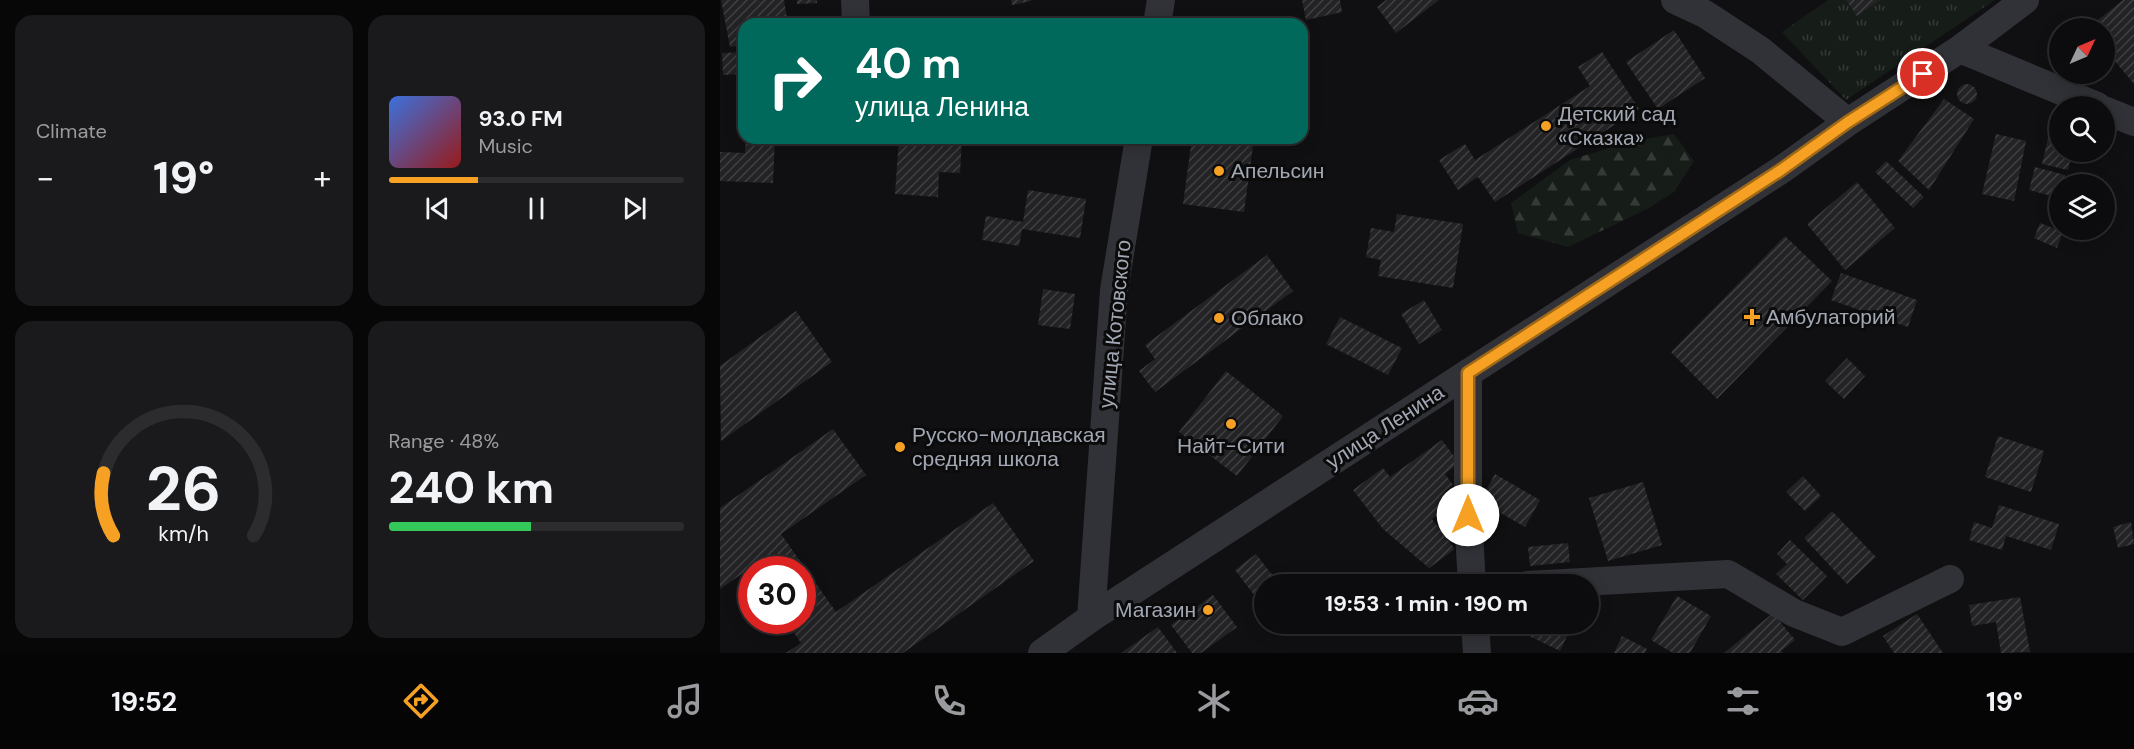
<!DOCTYPE html>
<meta charset="utf-8">
<style>
:root{--surface:#0c0c0e;--page:#1a1a1c;--text:#f1f3f6;--muted:#9a9b9e;--line:#2c2c2e;--accent:#f6a123}
body{margin:0;font-family:"DM Sans",sans-serif;background:var(--page);color:var(--text);height:100vh;display:flex;flex-direction:column;font-size:22px;white-space:nowrap}
*{box-sizing:border-box;margin:0}
p{font-size:20px;color:var(--muted)}
.icon{flex:none;width:33px;height:33px;fill:none;stroke:currentColor;stroke-width:2;stroke-linecap:round;stroke-linejoin:round}
.map{position:relative;flex:1;overflow:hidden}
.panel{display:flex;flex-direction:column;gap:15px;padding:15px;background:#070708;width:720px}
.panel>*{flex:none}
.guide{position:absolute;left:18px;top:18px;width:570px;height:126px;border-radius:18px;box-shadow:0 3px 15px #0003,0 0 0 2px var(--line);background:#00695c;color:#fff;overflow:hidden}
.needle{width:39px;rotate:46deg}
.tools{position:absolute;left:1329px;top:18px;display:grid;gap:12px}
.tools a{display:grid;place-items:center;width:66px;height:66px;border-radius:50%;background:var(--surface);box-shadow:0 3px 15px #0003,0 0 0 2px var(--line);font-size:30px}
.speed{position:absolute;left:18px;top:556px;display:flex;gap:12px;font-size:30px;font-weight:700;text-align:center}
.speed>*{display:grid;place-content:center;width:78px;height:78px;border-radius:50%;background:var(--surface);box-shadow:0 3px 15px #0003,0 0 0 2px var(--line);line-height:1}
.speed .limit{border:9px solid #d22;background:#fff;color:#111}
.pin{position:absolute;display:grid;place-items:center;width:51px;height:51px;color:#fff;margin:-26px;border:3px solid #fff;border-radius:50%;box-shadow:0 2px 6px #0007}
.me{position:absolute;width:66px;margin:-33px;rotate:0deg;stroke-linejoin:round;filter:drop-shadow(0 0 4px #0008)}
.turn{display:flex;align-items:center;gap:21px;height:126px;padding:0 18px;font-size:27px}
.turn .icon{width:78px;height:78px;stroke-width:2.5}
.turn b{display:block;font-size:42px;line-height:51px}
.big{font-size:45px;font-weight:700;line-height:1.1}
.panel .widget{flex:1;display:flex;flex-direction:column;justify-content:center;gap:9px;min-width:0;padding:0 21px;border-radius:18px;background:var(--page)}
.panel .dial{align-items:center;gap:0}
.dial svg{height:156px;overflow:visible;fill:none;stroke:var(--line);stroke-width:7;stroke-linecap:round;text-anchor:middle}
.dial text{fill:var(--text);stroke:none}
.song{display:flex;align-items:center;gap:18px}
.cover{width:72px;height:72px;border-radius:9px;background:linear-gradient(135deg,hsl(220 70% 55%),hsl(0 70% 35%))}
.played{height:6px;border-radius:3px;background:linear-gradient(90deg,var(--accent) 30%,var(--line) 30%)}
.keys{display:flex;justify-content:space-around;direction:ltr}
.heat{display:flex;justify-content:space-between;align-items:center;font-size:33px;direction:ltr}
.charge{height:9px;border-radius:4px;background:linear-gradient(90deg,#34c759 48%,var(--line) 0)}
.panel .tiles{flex:1;display:grid;gap:15px;grid-template-columns:repeat(2,1fr)}
.trip{position:absolute;left:534px;top:574px;width:345px;height:60px;border-radius:30px;background:var(--surface);box-shadow:0 3px 15px #0003,0 0 0 2px var(--line);font-weight:700;line-height:60px;text-align:center}
.tabs{display:flex;height:96px;justify-content:space-around;align-items:center;background:#050506;color:var(--muted)}
.tabs .icon{width:42px;height:42px}
.tabs .current{color:var(--accent)}
.tabs b{font-size:27px;color:var(--text)}
main{display:flex;flex:1;min-height:0}
.map>svg:first-child{display:block}
.grass{fill:url(#grass-tufts)}
.forest{fill:url(#forest-firs)}
.building{fill:url(#building-hatch)}
.lines{fill:none;stroke-linecap:round;stroke-linejoin:round}
.minor{stroke:#313237;stroke-width:28}
.route-casing{stroke:#a06917;stroke-width:15}
.route{stroke:#f6a123;stroke-width:10}
.poi-dot{fill:#f6a123;stroke:#0b0b0c;stroke-width:2}
.labels{text-anchor:middle;dominant-baseline:central;stroke-width:6;stroke-linejoin:round;paint-order:stroke}
.poi-label{font-size:21px;fill:#a1a7b3;stroke:#0b0b0c;text-anchor:start}
.street-label{font-size:21px;fill:#a1a7b3;stroke:#0b0b0c}
</style>
<main>
<section class="panel">
<div class="tiles">
<div class="widget"><p>Climate</p>
<div class="heat"><a>−</a><b class="big">19°</b><a>+</a></div>
</div>
<div class="widget">
<div class="song"><i class="cover"></i><div><b>93.0 FM</b><p>Music</p></div></div>
<div class="played"></div>
<div class="keys"><svg class="icon" aria-label="previous" viewBox="0 0 24 24"><path d="M18 5L8 12l10 7zM5 5v14"/></svg><svg class="icon" aria-label="pause" viewBox="0 0 24 24"><path d="M8 5v14M16 5v14"/></svg><svg class="icon" aria-label="next" viewBox="0 0 24 24"><path d="M6 5l10 7-10 7zM19 5v14"/></svg></div>
</div>
<div class="widget dial"><svg viewBox="0 0 100 80">
<path d="M14 69A42 42 0 1 1 86 69"/>
<path d="M14 69A42 42 0 0 1 9 37" stroke="#f6a123"/>
<text x="50" y="56" font-size="32" font-weight="700">26</text>
<text x="50" y="72" font-size="11">km/h</text>
</svg></div>
<div class="widget"><p>Range · 48%</p><b class="big">240 km</b><div class="charge"></div></div>
</div>
</section>
<div class="map">
<svg width="1414" height="653" viewBox="0 0 1414 653">
<defs>
<pattern id="grass-tufts" width="24" height="20" patternUnits="userSpaceOnUse" patternTransform="scale(1.5)"><rect width="24" height="20" fill="#161c17"/><path d="M3 7l-1-3M5 7V3M7 7l1-3M15 17l-1-3M17 17v-4M19 17l1-3" fill="none" stroke="#353a36"/></pattern>
<pattern id="forest-firs" width="22" height="20" patternUnits="userSpaceOnUse" patternTransform="scale(1.5)"><rect width="22" height="20" fill="#161c17"/><path d="M5 1l3.5 6h-7zM16 11l3.5 6h-7z" fill="#353a36"/></pattern>
<pattern id="building-hatch" width="6" height="6" patternUnits="userSpaceOnUse" patternTransform="scale(1.5)"><rect width="6" height="6" fill="#232326"/><path d="M-1 1l2-2M0 6l6-6M5 7l2-2" fill="none" stroke="#404043"/></pattern>
</defs>
<rect width="100%" height="100%" fill="#101012"/>
<path class="grass" d="M 1108,0 L 1275,0 L 1126,100 L 1062,32 Z"/>
<path class="forest" d="M 954,134 L 974,161 L 954,192 L 929,208 L 848,247 L 798,233 L 791,203 L 850,160 L 912,141 Z"/>
<path class="building" d="M 1,0 L 64,0 L 68,24 L 24,24 L 24,45 L 10,47 Z
M 77,0 L 97,0 L 97,3 L 77,4 Z
M 291,0 L 311,0 L 311,1 L 292,5 Z
M 582,0 L 620,0 L 622,12 L 586,20 Z
M 666,0 L 719,0 L 676,33 L 657,7 Z
M 1126,0 L 1160,0 L 1137,16 Z
M 1403,0 L 1414,0 L 1414,84 L 1384,48 L 1384,28 L 1368,28 Z
M 954,30 L 985,78 L 938,109 L 906,62 Z
M 24,52 L 24,74 L 3,75 L 2,53 Z
M 882,52 L 919,109 L 775,202 L 758,177 L 738,190 L 719,160 L 745,144 L 755,160 L 870,86 L 858,67 Z
M1237 94a10 10 0 1 1 20 0a10 10 0 1 1-20 0Z
M 1224,99 L 1254,119 L 1209,190 L 1178,161 Z
M 1334,113 L 1340,114 L 1340,152 L 1352,152 L 1348,170 L 1322,164 Z
M 1276,134 L 1306,141 L 1294,201 L 1262,194 Z
M 26,138 L 55,138 L 53,183 L 0,181 L 0,152 L 25,153 Z
M 179,138 L 242,138 L 240,173 L 219,172 L 218,197 L 175,194 Z
M 472,138 L 534,138 L 524,212 L 463,204 Z
M 1166,161 L 1204,197 L 1193,208 L 1155,172 Z
M 1315,167 L 1345,175 L 1342,184 L 1340,184 L 1339,198 L 1309,190 Z
M 1137,182 L 1175,228 L 1125,270 L 1087,224 Z
M 308,190 L 366,199 L 360,238 L 302,229 L 299,246 L 262,240 L 266,216 L 303,222 Z
M 677,214 L 743,224 L 733,288 L 658,276 L 661,260 L 646,257 L 651,228 L 674,232 Z
M 1320,223 L 1343,232 L 1337,248 L 1314,238 Z
M 1065,236 L 1112,281 L 997,399 L 951,352 Z
M 547,255 L 573,291 L 435,392 L 419,371 L 435,359 L 425,345 Z
M 1121,273 L 1197,300 L 1188,327 L 1111,300 Z
M 323,289 L 355,294 L 350,329 L 318,325 Z
M 704,300 L 722,330 L 699,344 L 681,314 Z
M 76,311 L 112,362 L 1,441 L 0,366 Z
M 620,317 L 682,348 L 668,375 L 606,344 Z
M 1127,358 L 1145,376 L 1124,399 L 1105,381 Z
M 506,371 L 563,416 L 517,476 L 459,432 Z
M 113,429 L 146,475 L 61,534 L 116,612 L 273,503 L 314,561 L 183,653 L 66,653 L 81,643 L 66,621 L 82,621 L 82,570 L 29,569 L 0,589 L 0,508 Z
M 1278,436 L 1324,451 L 1311,492 L 1265,477 Z
M 722,440 L 739,463 L 725,474 L 733,485 L 724,492 L 733,503 L 712,519 L 735,549 L 709,568 L 663,529 L 633,490 L 663,468 L 670,477 Z
M 775,474 L 820,500 L 805,527 L 760,501 Z
M 1083,476 L 1101,496 L 1085,511 L 1066,492 Z
M 923,482 L 942,545 L 888,561 L 869,498 Z
M 1279,505 L 1339,524 L 1331,550 L 1286,536 L 1282,550 L 1249,540 L 1254,522 L 1272,528 Z
M 1112,511 L 1156,557 L 1127,584 L 1084,538 Z
M 1411,522 L 1414,544 L 1398,548 L 1393,527 Z
M 1070,540 L 1107,576 L 1083,600 L 1056,574 L 1067,564 L 1057,554 Z
M 848,543 L 850,562 L 810,566 L 808,547 Z
M 536,554 L 560,585 L 544,585 L 544,608 L 515,570 Z
M 695,579 L 705,585 L 692,585 Z
M 493,595 L 517,627 L 481,653 L 472,653 L 451,625 Z
M 957,596 L 991,616 L 970,653 L 953,653 L 931,640 Z
M 1300,597 L 1310,652 L 1281,653 L 1276,622 L 1252,626 L 1249,605 Z
M 1053,613 L 1075,640 L 1061,651 L 1063,653 L 1004,653 Z
M 1197,614 L 1223,653 L 1174,653 L 1163,636 Z
M 710,624 L 724,624 L 720,630 Z
M 800,624 L 853,624 L 840,651 L 797,630 Z
M 438,627 L 457,653 L 401,653 Z
M 902,636 L 927,649 L 925,653 L 894,653 Z"/>
<g class="lines">
<path class="minor" d="M 135,0 L 136,24
M 955,0 L 985,14 L 1040,50 L 1128,122
M 437,24 L 441,0
M 1240,49 L 1377,106
M 1384,110 L 1414,122
M 748,373 L 748,515 L 752,585
M 808,585 L 1008,574 L 1074,613 L 1122,632 L 1230,579
M 371,618 L 394,290 L 419,138
M 755,624 L 757,653
M 322,653 L 371,618 L 1061,170 L 1128,122 L 1240,49 L 1305,0"/>
</g>
<g class="lines">
<defs>
<path id="route" d="M 748,515 L 748,373 L 1061,170 L 1128,122 L 1203,74"/>
</defs>
<use href="#route" class="route-casing"/>
<use href="#route" class="route"/>
</g>
<g class="poi-dot">
<circle cx="826" cy="126" r="6"/>
<circle cx="499" cy="171" r="6"/>
<path d="M1029 308h6v6h6v6h-6v6h-6v-6h-6v-6h6z"/>
<circle cx="499" cy="318" r="6"/>
<circle cx="511" cy="424" r="6"/>
<circle cx="180" cy="447" r="6"/>
<circle cx="488" cy="610" r="6"/>
</g>
<g class="labels">
<g class="poi-label">
<text x="838" y="114">Детский сад<tspan x="838" dy="24">«Сказка»</tspan></text>
<text x="511" y="171">Апельсин</text>
<text x="1046" y="317">Амбулаторий</text>
<text x="511" y="318">Облако</text>
<text x="192" y="435">Русско-молдавская<tspan x="192" dy="24">средняя школа</tspan></text>
<text x="511" y="446" text-anchor="middle">Найт-Сити</text>
<text x="476" y="610" text-anchor="end">Магазин</text>
</g>
<g class="street-label">
<text transform="translate(395 324) rotate(-84)">улица Котовского</text>
<text transform="translate(665 427) rotate(-33)">улица Ленина</text>
</g>
</g>
</svg>
<div class="tools">
<a><svg class="needle" viewBox="-14 -14 28 28"><path d="M0-13l5 13h-10z" fill="#e53935"/><path d="M0 13l5-13h-10z" fill="#9a9b9e"/></svg></a>
<a><svg class="icon" aria-label="search" viewBox="0 0 24 24"><circle cx="10" cy="10" r="6"/><path d="M15 15l6 6"/></svg></a>
<a><svg class="icon" aria-label="layers" viewBox="0 0 24 24"><path d="M12 4l9 5-9 5-9-5zM3 14l9 5 9-5"/></svg></a>
</div>
<div class="speed"><div class="limit">30</div></div>
<div class="pin" style="left:1203px;top:74px;background:#d93025"><svg class="icon" aria-label="arrive" viewBox="0 0 24 24"><path d="M6 21V4h12l-3 4 3 4H6"/></svg></div>
<svg class="me" style="left:748px;top:515px" viewBox="-20 -20 40 40"><circle r="19" fill="#fff"/><path d="M0-13L10 11 0 6-10 11z" fill="#f6a123"/></svg>
<div class="trip">19:53 · 1 min · 190 m</div>
<div class="guide">
<div class="turn"><svg class="icon" aria-label="right" viewBox="0 0 24 24"><path d="M7 20v-9h11M14 6l5 5-5 5"/></svg><div><b>40 m</b>улица Ленина</div></div>
</div>
</div>
</main>
<nav class="tabs">
<b>19:52</b>
<svg class="icon current" aria-label="directions" viewBox="0 0 24 24"><path d="M12 3l9 9-9 9-9-9zM9 14v-3h6M13 9l2 2-2 2"/></svg>
<svg class="icon" aria-label="music" viewBox="0 0 24 24"><path d="M9 18V5l10-2v13"/><circle cx="6" cy="18" r="3"/><circle cx="16" cy="16" r="3"/></svg>
<svg class="icon" aria-label="phone" viewBox="0 0 24 24"><path d="M5 4h4l2 5-3 2q2 4 5 5l2-3 5 2v4C11 20 4 13 5 4z"/></svg>
<svg class="icon" aria-label="climate" viewBox="0 0 24 24"><path d="M12 3v18M4 7l16 10M4 17L20 7"/></svg>
<svg class="icon" aria-label="car" viewBox="0 0 24 24"><path d="M5 17H2v-5l4-1 3-4h7l3 4 3 1v5h-3M9 17h6M6 11h13"/><circle cx="7" cy="17" r="2"/><circle cx="17" cy="17" r="2"/></svg>
<svg class="icon" aria-label="filters" viewBox="0 0 24 24"><path d="M4 7h16M4 17h16"/><circle cx="9" cy="7" r="2"/><circle cx="15" cy="17" r="2"/></svg>
<b>19°</b>
</nav>
